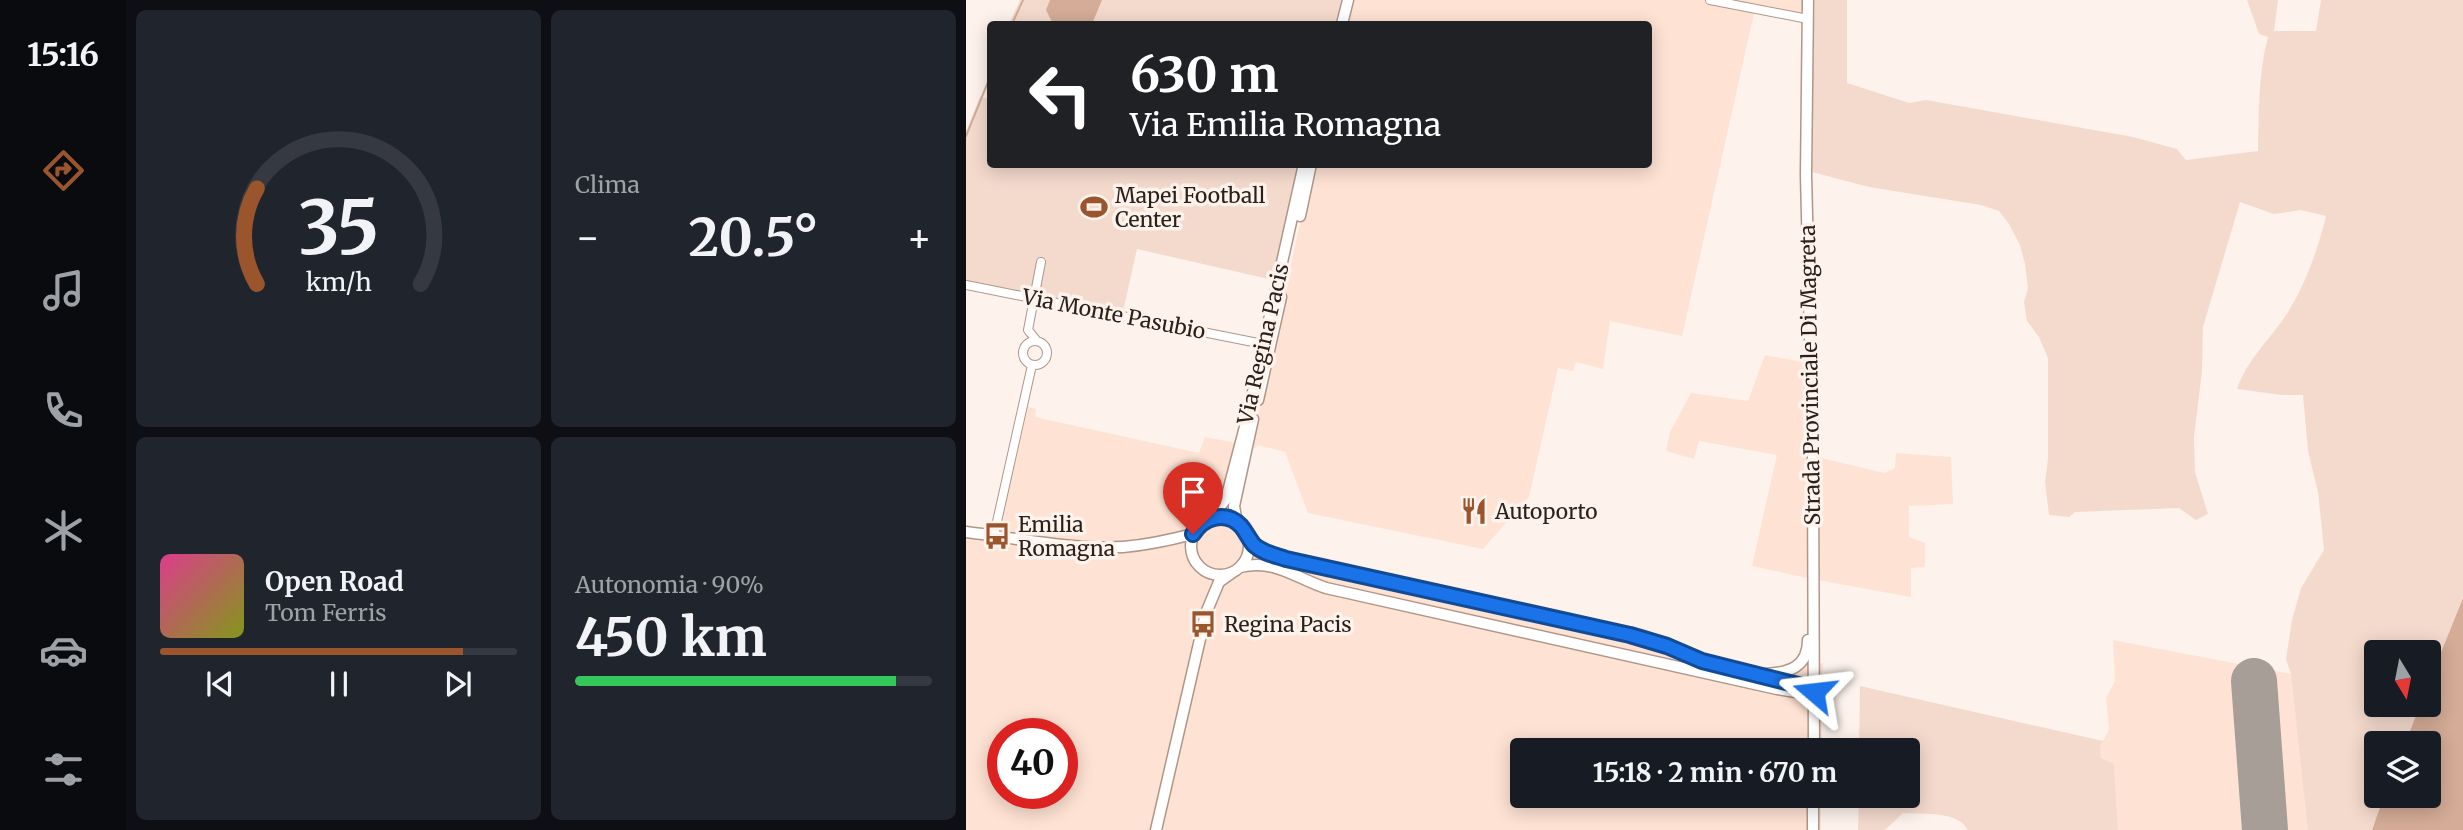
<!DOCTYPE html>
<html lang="it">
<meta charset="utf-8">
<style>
:root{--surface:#171b24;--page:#20242c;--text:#f1f3f6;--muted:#9ea1a6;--line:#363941;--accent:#9b552c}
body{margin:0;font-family:Merriweather,serif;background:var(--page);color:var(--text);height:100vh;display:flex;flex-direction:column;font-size:26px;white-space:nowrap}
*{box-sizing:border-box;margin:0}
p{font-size:23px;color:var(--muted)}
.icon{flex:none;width:38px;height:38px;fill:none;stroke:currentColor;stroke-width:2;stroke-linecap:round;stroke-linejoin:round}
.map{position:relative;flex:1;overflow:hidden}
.sheet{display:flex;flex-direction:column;gap:10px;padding:10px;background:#0d0f14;width:840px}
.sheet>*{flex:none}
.guide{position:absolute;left:21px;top:21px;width:665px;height:147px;border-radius:7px;box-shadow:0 4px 18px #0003;background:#202124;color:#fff;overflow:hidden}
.needle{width:46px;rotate:170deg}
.controls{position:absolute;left:1398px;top:640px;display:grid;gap:14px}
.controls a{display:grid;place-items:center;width:77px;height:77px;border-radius:7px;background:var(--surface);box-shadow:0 4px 18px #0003;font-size:35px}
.speed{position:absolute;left:21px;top:718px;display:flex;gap:14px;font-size:35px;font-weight:700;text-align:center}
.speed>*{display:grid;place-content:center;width:91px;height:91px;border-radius:50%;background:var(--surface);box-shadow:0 4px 18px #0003;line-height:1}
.speed .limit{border:10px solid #d22;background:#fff;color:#111}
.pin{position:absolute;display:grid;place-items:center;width:60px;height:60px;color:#fff;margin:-72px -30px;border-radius:50% 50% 50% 0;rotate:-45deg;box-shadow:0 0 7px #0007}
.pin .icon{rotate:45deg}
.me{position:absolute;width:77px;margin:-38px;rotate:287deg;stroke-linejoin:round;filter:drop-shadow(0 0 5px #0008)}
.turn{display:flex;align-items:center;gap:24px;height:147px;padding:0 28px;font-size:32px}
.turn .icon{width:91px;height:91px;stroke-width:2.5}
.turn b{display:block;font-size:49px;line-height:60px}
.big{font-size:52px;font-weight:700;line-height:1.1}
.sheet .widget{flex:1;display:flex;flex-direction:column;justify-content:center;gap:10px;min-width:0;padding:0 24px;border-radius:10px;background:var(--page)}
.sheet .dial{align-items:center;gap:0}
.dial svg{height:182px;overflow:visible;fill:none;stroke:var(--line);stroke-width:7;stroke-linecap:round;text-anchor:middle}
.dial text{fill:var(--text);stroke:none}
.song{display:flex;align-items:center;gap:21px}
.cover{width:84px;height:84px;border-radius:10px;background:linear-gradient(135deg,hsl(330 70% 55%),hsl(70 70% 35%))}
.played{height:7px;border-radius:4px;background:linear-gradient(90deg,var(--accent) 85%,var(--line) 85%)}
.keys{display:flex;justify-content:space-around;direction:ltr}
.heat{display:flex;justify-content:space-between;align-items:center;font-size:38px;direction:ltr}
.charge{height:10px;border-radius:5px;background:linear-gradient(90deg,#34c759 90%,var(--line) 0)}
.sheet .tiles{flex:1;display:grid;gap:10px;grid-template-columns:repeat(2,1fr)}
.trip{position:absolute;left:544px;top:738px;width:410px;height:70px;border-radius:7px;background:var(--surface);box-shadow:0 4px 18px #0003;font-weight:700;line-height:70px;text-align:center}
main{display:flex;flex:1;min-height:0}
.menu{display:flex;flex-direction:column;width:126px;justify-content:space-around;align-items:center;background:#090b0e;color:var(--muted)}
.menu .icon{width:49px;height:49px}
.menu .on{color:var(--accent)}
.menu b{font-size:32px;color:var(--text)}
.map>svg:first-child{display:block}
.built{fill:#fee2d3;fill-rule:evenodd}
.green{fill:#f4dacd}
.water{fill:#d4ac97}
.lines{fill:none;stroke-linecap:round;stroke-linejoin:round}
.stream{stroke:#d4ac97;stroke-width:2}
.runway{stroke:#a89e98;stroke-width:46}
.street-casing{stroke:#b09689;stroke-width:10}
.secondary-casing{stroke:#b09689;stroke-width:13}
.street{stroke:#fff;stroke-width:8}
.secondary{stroke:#fff;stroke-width:10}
.route-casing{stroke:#114b97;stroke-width:18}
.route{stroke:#1a73e8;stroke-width:12}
.labels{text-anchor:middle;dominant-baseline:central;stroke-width:7;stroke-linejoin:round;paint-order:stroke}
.poi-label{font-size:21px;fill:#2b211b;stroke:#fdf2ec;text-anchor:start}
.street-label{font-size:21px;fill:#2b211b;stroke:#fdf2ec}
</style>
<main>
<nav class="menu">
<b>15:16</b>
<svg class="icon on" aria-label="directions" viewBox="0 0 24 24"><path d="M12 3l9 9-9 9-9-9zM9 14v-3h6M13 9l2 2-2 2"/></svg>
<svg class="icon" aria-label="music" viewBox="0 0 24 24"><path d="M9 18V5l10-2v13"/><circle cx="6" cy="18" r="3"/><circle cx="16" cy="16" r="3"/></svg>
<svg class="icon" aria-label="phone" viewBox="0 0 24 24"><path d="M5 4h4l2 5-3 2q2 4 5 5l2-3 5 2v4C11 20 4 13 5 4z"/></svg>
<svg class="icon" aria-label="climate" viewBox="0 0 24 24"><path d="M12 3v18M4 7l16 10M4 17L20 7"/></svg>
<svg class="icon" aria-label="car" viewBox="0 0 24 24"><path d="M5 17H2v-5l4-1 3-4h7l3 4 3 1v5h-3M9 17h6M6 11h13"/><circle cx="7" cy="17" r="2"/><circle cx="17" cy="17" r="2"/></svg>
<svg class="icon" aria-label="filters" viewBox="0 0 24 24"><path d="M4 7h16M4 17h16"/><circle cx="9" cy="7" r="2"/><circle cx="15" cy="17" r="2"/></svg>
</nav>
<section class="sheet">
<div class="tiles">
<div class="widget dial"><svg viewBox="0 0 100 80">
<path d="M14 69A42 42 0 1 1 86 69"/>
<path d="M14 69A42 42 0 0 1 14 27" stroke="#9b552c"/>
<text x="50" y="56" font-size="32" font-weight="700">35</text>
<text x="50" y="72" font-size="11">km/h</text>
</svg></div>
<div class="widget"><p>Clima</p>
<div class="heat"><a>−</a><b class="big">20.5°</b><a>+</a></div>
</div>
<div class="widget">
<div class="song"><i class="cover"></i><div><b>Open Road</b><p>Tom Ferris</p></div></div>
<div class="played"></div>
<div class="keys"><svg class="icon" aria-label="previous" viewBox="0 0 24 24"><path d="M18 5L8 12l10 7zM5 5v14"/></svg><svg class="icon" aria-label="pause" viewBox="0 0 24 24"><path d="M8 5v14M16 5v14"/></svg><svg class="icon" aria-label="next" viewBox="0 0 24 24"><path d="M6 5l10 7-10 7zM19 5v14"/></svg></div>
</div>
<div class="widget"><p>Autonomia · 90%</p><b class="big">450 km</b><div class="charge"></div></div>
</div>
</section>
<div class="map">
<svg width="1497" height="830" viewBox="0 0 1497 830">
<rect width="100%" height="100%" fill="#fdf2ec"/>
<path class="built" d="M 383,0 L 837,0 L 837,22 L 788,13 L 716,336 L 644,321 L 637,369 L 610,362 L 607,371 L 592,368 L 563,497 L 517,549 L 342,513 L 319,452 L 292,445 L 283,453 L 347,165 L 682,164 L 682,24 L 378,24 Z
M 799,355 L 851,365 L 855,458 L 918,473 L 929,468 L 930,453 L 985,457 L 987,504 L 943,506 L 943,537 L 959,543 L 959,567 L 945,568 L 945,597 L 841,578 L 786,566 L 811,455 L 733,441 L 728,459 L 700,451 L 704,432 L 725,393 L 782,401 Z
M 62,407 L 70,409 L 69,417 L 233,453 L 239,437 L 270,443 L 254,508 L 270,512 L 289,537 L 303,547 L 452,580 L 532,601 L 679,629 L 751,659 L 796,668 L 857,663 L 856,751 L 556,751 L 556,796 L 855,796 L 855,830 L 0,830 L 0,527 L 33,530 ZM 37,733 L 96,733 L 96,793 L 37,793 Z
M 1147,640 L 1325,674 L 1343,830 L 1152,830 L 1148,765 L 1135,758 L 1134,747 L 1143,729 L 1140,698 L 1149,681 Z"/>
<path class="green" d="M 54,0 L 375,0 L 370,24 L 43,24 Z
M 849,0 L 881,0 L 881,83 L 943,103 L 960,100 L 1167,137 L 1211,149 L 1220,160 L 1292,151 C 1293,113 1292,74 1302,37 L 1293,34 L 1281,0 L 1312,0 L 1308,31 L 1350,31 L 1355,0 L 1497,0 L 1497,598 L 1463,682 L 1463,653 L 1410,653 L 1410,705 L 1454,705 L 1439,744 L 1410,744 L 1410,796 L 1418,796 L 1406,830 L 1342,830 L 1325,674 L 1320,659 L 1326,620 L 1335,588 L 1358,550 L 1352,492 L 1342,451 L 1337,395 L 1316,395 L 1271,389 C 1281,359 1305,339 1322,312 C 1340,283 1352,249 1360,216 L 1335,210 L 1308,214 L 1274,202 L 1237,327 L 1236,371 L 1228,437 L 1229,472 L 1242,514 L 1230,520 L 1213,508 L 1109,512 L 1103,517 L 1083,515 L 1079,482 L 1082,459 L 1082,358 L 1073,337 L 1061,321 L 1058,302 L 1062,288 L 1059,264 L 1054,245 L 1043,224 L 1033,211 L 1015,205 L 903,187 L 846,172 L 845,80 Z
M 14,97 L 24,99 L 24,164 L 332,165 L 307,280 L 171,249 L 155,320 L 0,289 L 0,132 Z
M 894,686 L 1137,741 L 1134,747 L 1135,758 L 1148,764 L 1152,830 L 1002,830 C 991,810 957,815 937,813 L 919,830 L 892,830 L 893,796 L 942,796 L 942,751 L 893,751 Z"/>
<path class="water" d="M 84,0 L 136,0 L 126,24 L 97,24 L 86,22 L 80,10 Z
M 1497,598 L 1497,830 L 1406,830 L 1418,796 L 1463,796 L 1463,744 L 1439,744 L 1454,705 L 1463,705 L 1463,682 Z"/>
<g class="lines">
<path class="stream" d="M 46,24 L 57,0
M 0,136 L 24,77"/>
<path class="runway" d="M 1288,681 L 1299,830"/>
<defs>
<path id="street" d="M 744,0 L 842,19
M 0,285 L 297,344
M57 353a12 12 0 1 1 24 0a12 12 0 1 1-24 0Z
M 71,341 L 62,330 L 75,262
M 28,535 L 66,365"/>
<path id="secondary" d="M 842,0 L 840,175 L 847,460 L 848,751
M 376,24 L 382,0
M 334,216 L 345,164
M 292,400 L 315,297
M225 546a29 29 0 1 1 58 0a29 29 0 1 1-58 0Z
M 245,518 L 260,499 L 280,423 L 338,164
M 271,523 L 268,506 L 287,419
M 0,532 C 49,538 108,550 157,547 C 181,545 204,540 227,534
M 280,532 C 290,549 302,553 320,559 L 664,635 L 701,646 L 736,661 L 840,687 L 848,692
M 274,567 C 310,559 327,577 360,588 L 811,689 L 836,693
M 799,674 C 823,673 842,667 842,640
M 190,830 L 240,613 L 253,582 L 267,572
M 847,830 L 847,796"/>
</defs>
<use href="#street" class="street-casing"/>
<use href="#secondary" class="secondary-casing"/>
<use href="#street" class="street"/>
<use href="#secondary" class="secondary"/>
</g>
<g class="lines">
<defs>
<path id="route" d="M 227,534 C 237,517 260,510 275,526 C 280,532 283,539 288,545 C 297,553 308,555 320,559 L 664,635 L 701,646 L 736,661 L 840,687 L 848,692"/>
</defs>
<use href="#route" class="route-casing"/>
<use href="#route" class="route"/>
</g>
<defs>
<symbol id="stadium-bare" viewBox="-9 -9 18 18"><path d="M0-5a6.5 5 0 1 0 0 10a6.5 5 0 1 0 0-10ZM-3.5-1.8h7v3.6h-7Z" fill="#9b552c" stroke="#fdf2ec" stroke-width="2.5" paint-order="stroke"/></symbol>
<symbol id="restaurant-bare" viewBox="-9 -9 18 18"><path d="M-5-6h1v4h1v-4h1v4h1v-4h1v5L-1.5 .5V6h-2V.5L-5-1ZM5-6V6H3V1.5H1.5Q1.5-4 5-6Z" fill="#9b552c" stroke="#fdf2ec" stroke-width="2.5" paint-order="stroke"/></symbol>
<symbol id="bus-bare" viewBox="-9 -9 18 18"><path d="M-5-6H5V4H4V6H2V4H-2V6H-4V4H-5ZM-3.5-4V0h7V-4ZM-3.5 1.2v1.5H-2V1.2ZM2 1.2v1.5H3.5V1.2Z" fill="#9b552c" stroke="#fdf2ec" stroke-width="2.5" paint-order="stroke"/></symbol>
</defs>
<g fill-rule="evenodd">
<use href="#stadium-bare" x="109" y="188" width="38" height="38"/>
<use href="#restaurant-bare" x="489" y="492" width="38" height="38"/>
<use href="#bus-bare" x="12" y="517" width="38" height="38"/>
<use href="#bus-bare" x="218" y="605" width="38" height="38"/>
</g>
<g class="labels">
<g class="poi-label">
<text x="149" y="195">Mapei Football<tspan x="149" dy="24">Center</tspan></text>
<text x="529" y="511">Autoporto</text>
<text x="52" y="524">Emilia<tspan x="52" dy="24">Romagna</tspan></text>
<text x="258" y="624">Regina Pacis</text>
</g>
<g class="street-label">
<text transform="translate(148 314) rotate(11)">Via Monte Pasubio</text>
<text transform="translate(297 344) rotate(-77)">Via Regina Pacis</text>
<text transform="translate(844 375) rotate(-91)">Strada Provinciale Di Magreta</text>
</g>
</g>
</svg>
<div class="controls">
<a><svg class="needle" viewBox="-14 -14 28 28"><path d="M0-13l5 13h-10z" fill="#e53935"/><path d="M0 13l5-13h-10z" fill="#9ea1a6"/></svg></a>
<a><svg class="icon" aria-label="layers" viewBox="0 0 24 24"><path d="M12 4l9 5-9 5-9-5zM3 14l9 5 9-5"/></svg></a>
</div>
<div class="speed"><div class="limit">40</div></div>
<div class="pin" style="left:227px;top:534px;background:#d93025"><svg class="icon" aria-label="arrive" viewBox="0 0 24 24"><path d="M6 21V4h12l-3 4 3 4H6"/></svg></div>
<svg class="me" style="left:848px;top:692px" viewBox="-20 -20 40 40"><path d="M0-17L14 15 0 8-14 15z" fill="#1a73e8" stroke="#fff" stroke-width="4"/></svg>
<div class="trip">15:18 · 2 min · 670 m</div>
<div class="guide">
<div class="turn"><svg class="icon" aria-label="left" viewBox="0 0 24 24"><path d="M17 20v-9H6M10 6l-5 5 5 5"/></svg><div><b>630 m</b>Via Emilia Romagna</div></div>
</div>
</div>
</main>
